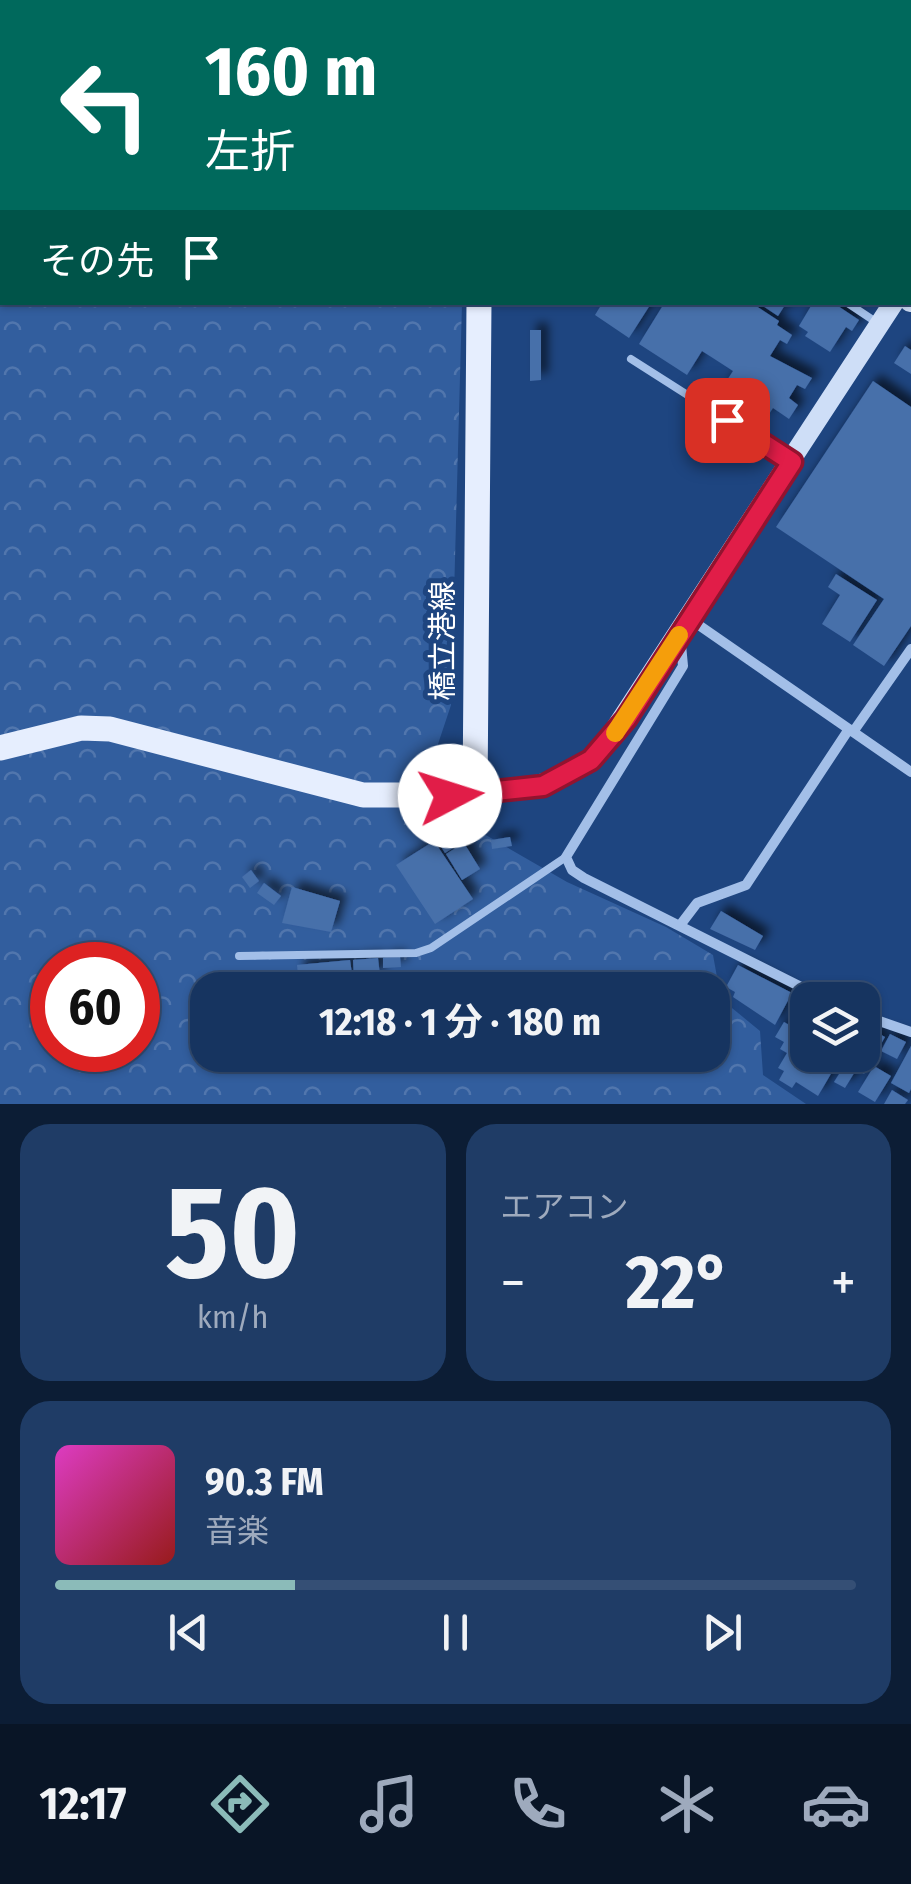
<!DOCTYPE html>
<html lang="ja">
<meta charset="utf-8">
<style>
:root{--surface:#163460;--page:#1f3c66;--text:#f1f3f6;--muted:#9eaabd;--line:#354f75;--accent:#8bbbb9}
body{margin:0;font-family:"Fira Sans Condensed","Noto Sans JP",sans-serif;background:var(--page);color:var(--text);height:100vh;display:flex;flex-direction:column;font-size:38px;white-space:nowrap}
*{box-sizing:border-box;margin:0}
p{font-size:32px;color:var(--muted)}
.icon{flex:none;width:55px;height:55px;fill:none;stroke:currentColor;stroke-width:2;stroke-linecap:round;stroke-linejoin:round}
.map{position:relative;height:1104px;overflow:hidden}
.details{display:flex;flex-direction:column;gap:20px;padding:20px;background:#0c1d35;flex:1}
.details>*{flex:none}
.banner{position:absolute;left:0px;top:0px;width:912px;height:305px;box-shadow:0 2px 8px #0004,0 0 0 2px var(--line);background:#00695c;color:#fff;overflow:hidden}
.controls{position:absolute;left:790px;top:982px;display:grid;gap:20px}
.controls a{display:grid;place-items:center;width:90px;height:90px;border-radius:20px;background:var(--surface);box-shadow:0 2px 8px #0004,0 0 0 2px var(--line);font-size:50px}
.speed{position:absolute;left:30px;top:942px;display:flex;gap:20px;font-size:50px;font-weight:700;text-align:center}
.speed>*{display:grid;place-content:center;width:130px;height:130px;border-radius:50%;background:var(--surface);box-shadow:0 2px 8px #0004,0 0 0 2px var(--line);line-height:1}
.speed .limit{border:15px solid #d22;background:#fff;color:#111}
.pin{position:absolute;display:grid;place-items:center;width:85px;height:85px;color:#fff;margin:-42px;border-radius:20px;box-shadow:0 5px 15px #0006}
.me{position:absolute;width:110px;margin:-55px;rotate:85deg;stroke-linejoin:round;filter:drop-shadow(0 0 8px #0008)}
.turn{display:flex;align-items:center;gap:35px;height:210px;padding:0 40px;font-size:45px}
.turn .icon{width:130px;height:130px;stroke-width:2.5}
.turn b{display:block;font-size:70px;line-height:85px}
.then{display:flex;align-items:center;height:95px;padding:0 40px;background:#0003;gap:20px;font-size:38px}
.big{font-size:75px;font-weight:700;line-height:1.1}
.details .card{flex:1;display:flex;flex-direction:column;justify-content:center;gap:15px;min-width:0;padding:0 35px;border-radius:30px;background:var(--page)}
.details .dial{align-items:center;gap:0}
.dial b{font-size:130px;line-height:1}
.song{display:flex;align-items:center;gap:30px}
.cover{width:120px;height:120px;border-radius:15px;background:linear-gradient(135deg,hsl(310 70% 55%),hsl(0 70% 35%))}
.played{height:10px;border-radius:5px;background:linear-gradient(90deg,var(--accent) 30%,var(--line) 30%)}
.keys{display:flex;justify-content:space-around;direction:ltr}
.heat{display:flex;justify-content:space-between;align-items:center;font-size:55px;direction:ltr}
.details .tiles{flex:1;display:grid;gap:20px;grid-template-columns:1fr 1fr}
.card:last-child{grid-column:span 2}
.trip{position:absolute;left:190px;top:972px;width:540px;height:100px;border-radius:30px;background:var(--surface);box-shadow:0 2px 8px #0004,0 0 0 2px var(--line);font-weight:700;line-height:100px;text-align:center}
.tab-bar{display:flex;height:160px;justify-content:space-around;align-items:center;background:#091526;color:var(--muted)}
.tab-bar .icon{width:70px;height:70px}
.tab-bar .current{color:var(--accent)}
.tab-bar b{font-size:45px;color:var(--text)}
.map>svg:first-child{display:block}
.forest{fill:url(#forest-crowns);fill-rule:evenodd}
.building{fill:#476faa;filter:url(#shadow)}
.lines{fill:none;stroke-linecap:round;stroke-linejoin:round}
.path{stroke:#a3bfe8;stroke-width:4;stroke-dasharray:5 8;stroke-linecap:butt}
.lane{stroke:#a3bfe8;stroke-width:8}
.street{stroke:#a3bfe8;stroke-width:10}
.secondary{stroke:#cedef7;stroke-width:20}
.primary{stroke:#e6eefe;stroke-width:25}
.route-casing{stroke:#92132f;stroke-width:25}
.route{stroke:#e11d48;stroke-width:18}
.slow{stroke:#f59e0b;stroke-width:18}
.labels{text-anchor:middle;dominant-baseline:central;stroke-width:10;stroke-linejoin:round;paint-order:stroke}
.street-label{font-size:30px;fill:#fff;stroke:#1e4580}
</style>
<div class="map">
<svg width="911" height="1104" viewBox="0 0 911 1104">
<defs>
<pattern id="forest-crowns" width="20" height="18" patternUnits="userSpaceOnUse" patternTransform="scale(2.5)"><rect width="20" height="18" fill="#325e9e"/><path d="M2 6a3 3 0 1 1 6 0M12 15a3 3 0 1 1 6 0" fill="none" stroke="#5176ad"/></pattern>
<filter id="shadow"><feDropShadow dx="7" dy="-7" stdDeviation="5" flood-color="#0009"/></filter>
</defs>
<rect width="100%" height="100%" fill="#1e4580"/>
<path class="forest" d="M 0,0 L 400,0 L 2,2 L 2,302 L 462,303 L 451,705 L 438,744 L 444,811 L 567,882 L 666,927 L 713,955 L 721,999 L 760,1031 L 763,1075 L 806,1104 L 0,1104 ZM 52,965 L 138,965 L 138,1050 L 52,1050 ZM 208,990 L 712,990 L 712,1055 L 208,1055 Z"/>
<path class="building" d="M 603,302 L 652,302 L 629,338 L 595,315 Z
M 665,302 L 750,302 L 779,321 L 777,325 L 792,335 L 787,344 L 780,340 L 770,356 L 812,378 L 805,389 L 797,385 L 789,398 L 798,405 L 789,419 L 773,408 L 767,417 L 722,388 L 733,371 L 702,351 L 687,375 L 639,344 Z
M 757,302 L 787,302 L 778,316 Z
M 806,302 L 832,302 L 859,320 L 852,331 L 846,327 L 830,352 L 805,336 L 808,332 L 799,326 L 811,306 Z
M 530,330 L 541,330 L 541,380 L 530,381 Z
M 905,346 L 911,350 L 911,374 L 894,363 Z
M 873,381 L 911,407 L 911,626 L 884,666 L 853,645 L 884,599 L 776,527 Z
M 836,574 L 877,600 L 850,642 L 822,624 L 840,595 L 828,587 Z
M 448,833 L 456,846 L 445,853 L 437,840 Z
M 510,837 L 512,846 L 492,849 L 491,840 Z
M 434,841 L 473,899 L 435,924 L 396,865 Z
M 464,843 L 480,869 L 462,880 L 446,854 Z
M 251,870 L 259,881 L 250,888 L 242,877 Z
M 264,883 L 281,896 L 274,905 L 257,893 Z
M 292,887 L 340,901 L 331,932 L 282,923 Z
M 721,911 L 763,936 L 755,950 L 710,929 Z
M 400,957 L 401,967 L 383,968 L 383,958 Z
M 378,958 L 380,976 L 354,978 L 353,960 Z
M 350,960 L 353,981 L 299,986 L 297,965 Z
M 738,965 L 792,993 L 775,1025 L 733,997 L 735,992 L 726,987 Z
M 798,1015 L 808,1021 L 808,1055 L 842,1055 L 818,1096 L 796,1082 L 792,1088 L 779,1080 L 784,1071 L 778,1068 L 787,1053 L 780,1049 L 784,1042 L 775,1037 L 784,1022 L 791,1026 Z
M 867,1027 L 885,1037 L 864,1074 L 856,1070 L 845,1088 L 834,1082 L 851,1055 L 862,1055 Z
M 890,1034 L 906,1042 L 897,1059 L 881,1051 Z
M 911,1046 L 911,1089 L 909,1093 L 891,1083 Z
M 874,1066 L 891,1076 L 875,1102 L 858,1092 Z
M 892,1090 L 908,1100 L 905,1104 L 884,1104 Z"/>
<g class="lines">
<path class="path" d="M 662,2 L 663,0"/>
<path class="lane" d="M 846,302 L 876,322
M 631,359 L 788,459
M 239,956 L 416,953 L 431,948 L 566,857"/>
<path class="street" d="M 690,619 L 911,772
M 680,634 L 683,666 L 566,857 L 572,870 L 584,878 L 827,1000
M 853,732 L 911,649
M 681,924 L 697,903 L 746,885 L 849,729
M 862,1015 L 911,1032"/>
<path class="secondary" d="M 910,280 L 911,279
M 910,302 L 911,302
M 475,795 C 523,789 569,785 604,746 L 894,302"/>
<path class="primary" d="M 431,0 L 432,2
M 0,748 L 81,728 L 110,729 L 363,795 L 475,795 L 479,302"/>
</g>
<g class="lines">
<defs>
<path id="route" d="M 450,796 L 543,786 L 591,760 L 626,719 L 792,462 L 727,420"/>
</defs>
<use href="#route" class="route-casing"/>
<use href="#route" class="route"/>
<path class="slow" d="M 615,733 L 679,635"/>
</g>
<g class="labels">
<g class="street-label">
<text transform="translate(443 641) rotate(-90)">橋立港線</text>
</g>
</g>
</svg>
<div class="controls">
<a><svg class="icon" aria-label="layers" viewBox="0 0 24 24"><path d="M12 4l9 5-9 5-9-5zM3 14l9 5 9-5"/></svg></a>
</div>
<div class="speed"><div class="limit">60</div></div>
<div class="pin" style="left:727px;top:420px;background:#d93025"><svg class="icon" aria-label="arrive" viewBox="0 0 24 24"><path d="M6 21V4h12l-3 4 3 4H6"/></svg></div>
<svg class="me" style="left:450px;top:796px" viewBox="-20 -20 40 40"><circle r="19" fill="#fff"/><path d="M0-13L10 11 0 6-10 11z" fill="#e11d48"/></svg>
<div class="trip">12:18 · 1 分 · 180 m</div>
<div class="banner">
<div class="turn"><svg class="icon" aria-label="left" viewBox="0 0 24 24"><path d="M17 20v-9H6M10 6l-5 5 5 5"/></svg><div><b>160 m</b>左折</div></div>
<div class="then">その先<svg class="icon" aria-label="arrive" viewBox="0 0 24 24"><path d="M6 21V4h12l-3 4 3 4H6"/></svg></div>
</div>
</div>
<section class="details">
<div class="tiles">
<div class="card dial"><b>50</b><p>km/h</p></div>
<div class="card"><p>エアコン</p>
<div class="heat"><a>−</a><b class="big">22°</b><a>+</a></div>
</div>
<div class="card">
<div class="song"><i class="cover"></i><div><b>90.3 FM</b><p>音楽</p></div></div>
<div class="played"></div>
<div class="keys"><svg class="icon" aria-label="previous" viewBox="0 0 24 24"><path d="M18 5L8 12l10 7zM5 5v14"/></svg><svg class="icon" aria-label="pause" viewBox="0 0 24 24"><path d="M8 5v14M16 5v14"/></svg><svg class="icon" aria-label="next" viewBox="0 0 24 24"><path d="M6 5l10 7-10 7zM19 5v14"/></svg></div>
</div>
</div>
</section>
<nav class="tab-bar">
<b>12:17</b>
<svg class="icon current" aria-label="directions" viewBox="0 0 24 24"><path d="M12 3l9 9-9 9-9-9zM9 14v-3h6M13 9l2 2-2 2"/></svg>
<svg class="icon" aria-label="music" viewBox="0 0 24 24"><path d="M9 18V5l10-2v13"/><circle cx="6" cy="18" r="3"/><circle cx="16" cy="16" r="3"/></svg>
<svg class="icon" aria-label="phone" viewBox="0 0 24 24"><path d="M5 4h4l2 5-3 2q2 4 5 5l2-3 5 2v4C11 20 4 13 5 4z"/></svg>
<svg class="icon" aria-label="climate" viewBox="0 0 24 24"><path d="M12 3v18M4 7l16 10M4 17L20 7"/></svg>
<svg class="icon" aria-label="car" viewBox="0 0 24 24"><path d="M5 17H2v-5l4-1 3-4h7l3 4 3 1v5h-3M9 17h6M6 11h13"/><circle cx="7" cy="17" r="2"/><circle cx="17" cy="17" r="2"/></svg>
</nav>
